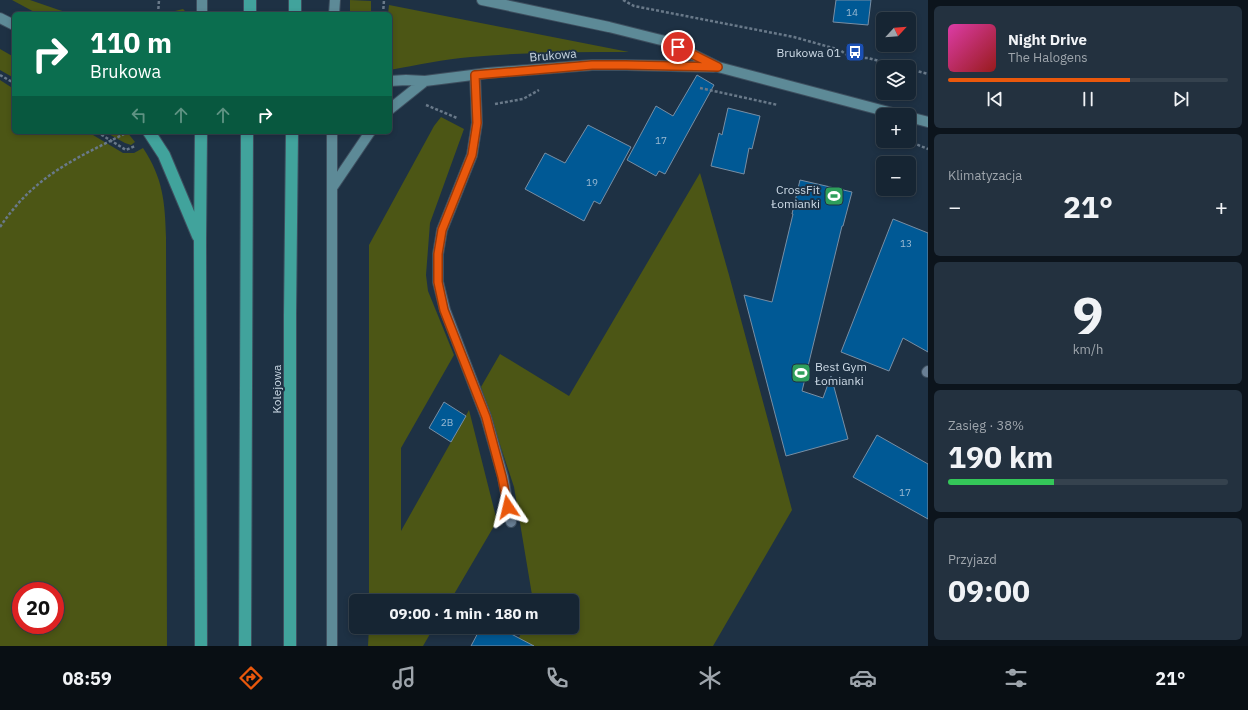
<!DOCTYPE html>
<html lang="pl">
<meta charset="utf-8">
<style>
:root{--surface:#162533;--page:#23313f;--text:#f1f3f6;--muted:#9ea5ac;--line:#35424e;--accent:#ea580c}
body{margin:0;font-family:"IBM Plex Sans",sans-serif;background:var(--page);color:var(--text);height:100vh;display:flex;flex-direction:column;font-size:15px;white-space:nowrap}
*{box-sizing:border-box;margin:0}
p{font-size:13px;color:var(--muted)}
.icon{flex:none;width:22px;height:22px;fill:none;stroke:currentColor;stroke-width:2;stroke-linecap:round;stroke-linejoin:round}
.map{position:relative;flex:1;overflow:hidden}
.sheet{display:flex;flex-direction:column;gap:6px;padding:6px;background:#0c141c;width:320px}
.sheet>*{flex:none}
.hud{position:absolute;left:12px;top:12px;width:380px;height:122px;border-radius:6px;box-shadow:0 2px 6px #0003,0 0 0 1px var(--line);background:#0b6e4f;color:#fff;overflow:hidden}
.needle{width:26px;rotate:64deg}
.controls{position:absolute;left:876px;top:12px;display:grid;gap:8px}
.controls a{display:grid;place-items:center;width:40px;height:40px;border-radius:6px;background:var(--surface);box-shadow:0 2px 6px #0003,0 0 0 1px var(--line);font-size:20px}
.speed{position:absolute;left:12px;top:582px;display:flex;gap:8px;font-size:20px;font-weight:700;text-align:center}
.speed>*{display:grid;place-content:center;width:52px;height:52px;border-radius:50%;background:var(--surface);box-shadow:0 2px 6px #0003,0 0 0 1px var(--line);line-height:1}
.speed .limit{border:6px solid #d22;background:#fff;color:#111}
.pin{position:absolute;display:grid;place-items:center;width:34px;height:34px;color:#fff;margin:-17px;border:2px solid #fff;border-radius:50%;box-shadow:0 1px 4px #0007}
.me{position:absolute;width:44px;margin:-22px;rotate:350deg;stroke-linejoin:round;filter:drop-shadow(0 0 3px #0008)}
.turn{display:flex;align-items:center;gap:14px;height:84px;padding:0 12px;font-size:18px}
.turn .icon{width:52px;height:52px;stroke-width:2.5}
.turn b{display:block;font-size:28px;line-height:34px}
.lanes{display:flex;align-items:center;height:38px;padding:0 12px;background:#0003;justify-content:center;gap:20px;direction:ltr}
.lanes .off{opacity:.35}
.big{font-size:30px;font-weight:800;line-height:1.1}
.sheet .tile{flex:1;display:flex;flex-direction:column;justify-content:center;gap:6px;min-width:0;padding:0 14px;border-radius:6px;background:var(--page)}
.sheet .dial{align-items:center;gap:0}
.dial b{font-size:52px;line-height:1}
.song{display:flex;align-items:center;gap:12px}
.cover{width:48px;height:48px;border-radius:6px;background:linear-gradient(135deg,hsl(320 70% 55%),hsl(0 70% 35%))}
.played{height:4px;border-radius:2px;background:linear-gradient(90deg,var(--accent) 65%,var(--line) 65%)}
.keys{display:flex;justify-content:space-around;direction:ltr}
.heat{display:flex;justify-content:space-between;align-items:center;font-size:22px;direction:ltr}
.charge{height:6px;border-radius:3px;background:linear-gradient(90deg,#34c759 38%,var(--line) 0)}
.trip{position:absolute;left:349px;top:594px;width:230px;height:40px;border-radius:6px;background:var(--surface);box-shadow:0 2px 6px #0003,0 0 0 1px var(--line);font-weight:800;line-height:40px;text-align:center}
.dock{display:flex;height:64px;justify-content:space-around;align-items:center;background:#090f14;color:var(--muted)}
.dock .icon{width:28px;height:28px}
.dock .selected{color:var(--accent)}
.dock b{font-size:18px;color:var(--text)}
main{display:flex;flex:1;min-height:0}
.map>svg:first-child{display:block}
.green{fill:#4c5615;fill-rule:evenodd}
.building{fill:#005995;stroke:#788ea4}
.lines{fill:none;stroke-linecap:round;stroke-linejoin:round}
.lane-casing{stroke:#3e4f5f;stroke-width:12}
.secondary-casing{stroke:#3e4f5f;stroke-width:12}
.highway-casing{stroke:#3e4f5f;stroke-width:14}
.path{stroke:#697989;stroke-width:2.5;stroke-dasharray:3 2;stroke-linecap:butt}
.lane{stroke:#697f95;stroke-width:10}
.secondary{stroke:#5d8a97;stroke-width:10}
.highway{stroke:#41a39c;stroke-width:12}
.route-casing{stroke:#983908;stroke-width:10}
.route{stroke:#ea580c;stroke-width:7}
.labels{text-anchor:middle;dominant-baseline:central;stroke-width:4;stroke-linejoin:round;paint-order:stroke}
.number-label{font-size:10px;fill:#9abad2}
.poi-label{font-size:12px;fill:#cedbe7;stroke:#1e3144;text-anchor:end}
.street-label{font-size:12px;fill:#cedbe7;stroke:#1e3144}
</style>
<main>
<div class="map">
<svg width="928" height="646" viewBox="0 0 928 646">
<rect width="100%" height="100%" fill="#1e3144"/>
<path class="green" d="M 12,0 L 30,0 L 59,10 L 73,14 L 38,14 Z
M 350,0 L 371,1 L 371,14 L 350,14 Z
M 389,5 L 629,52 C 577,52 524,52 471,57 C 444,59 417,65 390,70 L 390,14 L 388,14 Z
M 183,9 L 186,12 L 186,14 L 167,14 L 167,13 Z
M 0,49 L 14,57 L 14,78 L 0,70 Z
M 0,80 L 14,89 L 14,132 L 88,132 L 123,153 L 134,153 L 143,148 C 163,178 165,202 166,237 L 167,646 L 0,646 ZM 21,591 L 55,591 L 55,625 L 21,625 Z
M 441,117 L 464,129 L 430,223 L 426,275 L 428,291 L 454,355 L 401,448 L 401,531 L 469,410 L 497,521 L 450,601 L 369,601 L 369,245 L 434,126 Z
M 105,132 L 127,132 L 135,142 L 131,145 L 125,143 Z
M 700,173 L 729,275 L 792,510 L 713,646 L 514,646 L 525,627 L 572,627 L 572,601 L 533,601 L 514,487 L 481,387 L 500,354 L 569,396 Z
M 369,627 L 434,627 L 423,646 L 368,646 Z"/>
<path class="building" d="M 836,0 L 871,0 L 868,25 L 833,22 Z
M 697,75 L 714,85 L 665,174 L 659,171 L 656,176 L 627,160 L 656,106 L 673,116 Z
M 728,108 L 760,116 L 752,149 L 749,148 L 744,174 L 711,166 L 719,133 L 722,135 Z
M 588,125 L 631,147 L 600,204 L 594,201 L 584,221 L 525,189 L 545,153 L 565,163 Z
M 800,180 L 852,192 L 843,226 L 842,226 L 802,391 L 823,398 L 831,376 L 848,439 L 786,456 L 744,295 L 772,302 L 793,214 L 792,214 Z
M 893,219 L 928,233 L 928,352 L 903,338 L 889,371 L 841,352 Z
M 444,402 L 466,416 L 451,442 L 429,428 Z
M 877,435 L 928,464 L 928,519 L 853,477 Z
M 481,627 L 498,627 L 534,646 L 471,646 Z"/>
<g class="lines">
<defs>
<path id="lane" d="M 475,75 L 477,123 L 472,155 L 442,230 L 438,254 L 438,282 L 445,310 L 486,417 L 503,477 L 511,522
M 927,372 L 928,371"/>
<path id="secondary" d="M 482,0 L 609,27 L 665,41 L 718,67 L 900,115
M 202,14 L 202,0
M 334,14 L 335,0
M 0,18 L 14,25
M 390,81 L 406,80 L 425,81 L 488,73 L 592,65 L 626,65 L 714,67
M 390,109 L 425,81
M 909,117 L 928,122
M 332,188 L 370,132
M 332,646 L 332,132"/>
<path id="highway" d="M 250,14 L 250,0
M 295,14 L 295,0
M 149,132 L 164,155 L 198,236
M 201,646 L 200,240 L 201,132
M 245,646 L 247,132
M 290,646 L 290,315 L 292,132"/>
</defs>
<use href="#lane" class="lane-casing"/>
<use href="#secondary" class="secondary-casing"/>
<use href="#highway" class="highway-casing"/>
<path class="path" d="M 623,0 L 634,6 L 794,37 L 840,50 L 847,55 L 860,58 L 868,58 L 901,67
M 158,14 L 159,0
M 383,14 L 384,0
M 909,69 L 928,74
M 0,75 L 14,83
M 700,88 L 778,105
M 495,104 L 523,99 L 539,90
M 426,105 L 457,118
M 97,132 L 126,150 L 135,146
M 908,141 L 928,149
M 0,227 C 35,175 75,159 128,132"/>
<use href="#lane" class="lane"/>
<use href="#secondary" class="secondary"/>
<use href="#highway" class="highway"/>
</g>
<g class="lines">
<defs>
<path id="route" d="M 508,507 L 502,477 L 486,417 L 444,310 L 438,282 L 438,254 L 442,230 L 472,155 L 477,123 L 475,75 L 592,65 L 626,65 L 718,67 L 678,47"/>
</defs>
<use href="#route" class="route-casing"/>
<use href="#route" class="route"/>
</g>
<defs>
<symbol id="bus-square" viewBox="-11 -11 22 22"><rect x="-9" y="-9" width="18" height="18" rx="4" fill="#1a4fb4" stroke="#1e3144"/><path d="M-5-6H5V4H4V6H2V4H-2V6H-4V4H-5ZM-3.5-4V0h7V-4ZM-3.5 1.2v1.5H-2V1.2ZM2 1.2v1.5H3.5V1.2Z" fill="#fff"/></symbol>
<symbol id="stadium-square" viewBox="-11 -11 22 22"><rect x="-9" y="-9" width="18" height="18" rx="4" fill="#2e9e5b" stroke="#1e3144"/><path d="M0-5a6.5 5 0 1 0 0 10a6.5 5 0 1 0 0-10ZM-3.5-1.8h7v3.6h-7Z" fill="#fff"/></symbol>
</defs>
<g fill-rule="evenodd">
<use href="#bus-square" x="844" y="41" width="22" height="22"/>
<use href="#stadium-square" x="823" y="185" width="22" height="22"/>
<use href="#stadium-square" x="790" y="362" width="22" height="22"/>
</g>
<g class="labels">
<g class="number-label">
<text x="852" y="12">14</text>
<text x="661" y="140">17</text>
<text x="592" y="182">19</text>
<text x="906" y="243">13</text>
<text x="447" y="422">2B</text>
<text x="905" y="492">17</text>
</g>
<g class="poi-label">
<text x="841" y="52">Brukowa 01</text>
<text x="820" y="189">CrossFit<tspan x="820" dy="14">Łomianki</tspan></text>
<text x="815" y="366" text-anchor="start">Best Gym<tspan x="815" dy="14">Łomianki</tspan></text>
</g>
<g class="street-label">
<text transform="translate(553 55) rotate(-5)">Brukowa</text>
<text transform="translate(276 389) rotate(-90)">Kolejowa</text>
</g>
</g>
</svg>
<div class="controls">
<a><svg class="needle" viewBox="-14 -14 28 28"><path d="M0-13l5 13h-10z" fill="#e53935"/><path d="M0 13l5-13h-10z" fill="#9ea5ac"/></svg></a>
<a><svg class="icon" aria-label="layers" viewBox="0 0 24 24"><path d="M12 4l9 5-9 5-9-5zM3 14l9 5 9-5"/></svg></a>
<a>+</a>
<a>−</a>
</div>
<div class="speed"><div class="limit">20</div></div>
<div class="pin" style="left:678px;top:47px;background:#d93025"><svg class="icon" aria-label="arrive" viewBox="0 0 24 24"><path d="M6 21V4h12l-3 4 3 4H6"/></svg></div>
<svg class="me" style="left:508px;top:507px" viewBox="-20 -20 40 40"><path d="M0-17L14 15 0 8-14 15z" fill="#ea580c" stroke="#fff" stroke-width="4"/></svg>
<div class="trip">09:00 · 1 min · 180 m</div>
<div class="hud">
<div class="turn"><svg class="icon" aria-label="right" viewBox="0 0 24 24"><path d="M7 20v-9h11M14 6l5 5-5 5"/></svg><div><b>110 m</b>Brukowa</div></div>
<div class="lanes"><svg class="icon off" aria-label="left" viewBox="0 0 24 24"><path d="M17 20v-9H6M10 6l-5 5 5 5"/></svg><svg class="icon off" aria-label="ahead" viewBox="0 0 24 24"><path d="M12 20V5M6 11l6-6 6 6"/></svg><svg class="icon off" aria-label="ahead" viewBox="0 0 24 24"><path d="M12 20V5M6 11l6-6 6 6"/></svg><svg class="icon" aria-label="right" viewBox="0 0 24 24"><path d="M7 20v-9h11M14 6l5 5-5 5"/></svg></div>
</div>
</div>
<section class="sheet">
<div class="tile">
<div class="song"><i class="cover"></i><div><b>Night Drive</b><p>The Halogens</p></div></div>
<div class="played"></div>
<div class="keys"><svg class="icon" aria-label="previous" viewBox="0 0 24 24"><path d="M18 5L8 12l10 7zM5 5v14"/></svg><svg class="icon" aria-label="pause" viewBox="0 0 24 24"><path d="M8 5v14M16 5v14"/></svg><svg class="icon" aria-label="next" viewBox="0 0 24 24"><path d="M6 5l10 7-10 7zM19 5v14"/></svg></div>
</div>
<div class="tile"><p>Klimatyzacja</p>
<div class="heat"><a>−</a><b class="big">21°</b><a>+</a></div>
</div>
<div class="tile dial"><b>9</b><p>km/h</p></div>
<div class="tile"><p>Zasięg · 38%</p><b class="big">190 km</b><div class="charge"></div></div>
<div class="tile"><p>Przyjazd</p><b class="big">09:00</b></div>
</section>
</main>
<nav class="dock">
<b>08:59</b>
<svg class="icon selected" aria-label="directions" viewBox="0 0 24 24"><path d="M12 3l9 9-9 9-9-9zM9 14v-3h6M13 9l2 2-2 2"/></svg>
<svg class="icon" aria-label="music" viewBox="0 0 24 24"><path d="M9 18V5l10-2v13"/><circle cx="6" cy="18" r="3"/><circle cx="16" cy="16" r="3"/></svg>
<svg class="icon" aria-label="phone" viewBox="0 0 24 24"><path d="M5 4h4l2 5-3 2q2 4 5 5l2-3 5 2v4C11 20 4 13 5 4z"/></svg>
<svg class="icon" aria-label="climate" viewBox="0 0 24 24"><path d="M12 3v18M4 7l16 10M4 17L20 7"/></svg>
<svg class="icon" aria-label="car" viewBox="0 0 24 24"><path d="M5 17H2v-5l4-1 3-4h7l3 4 3 1v5h-3M9 17h6M6 11h13"/><circle cx="7" cy="17" r="2"/><circle cx="17" cy="17" r="2"/></svg>
<svg class="icon" aria-label="filters" viewBox="0 0 24 24"><path d="M4 7h16M4 17h16"/><circle cx="9" cy="7" r="2"/><circle cx="15" cy="17" r="2"/></svg>
<b>21°</b>
</nav>
